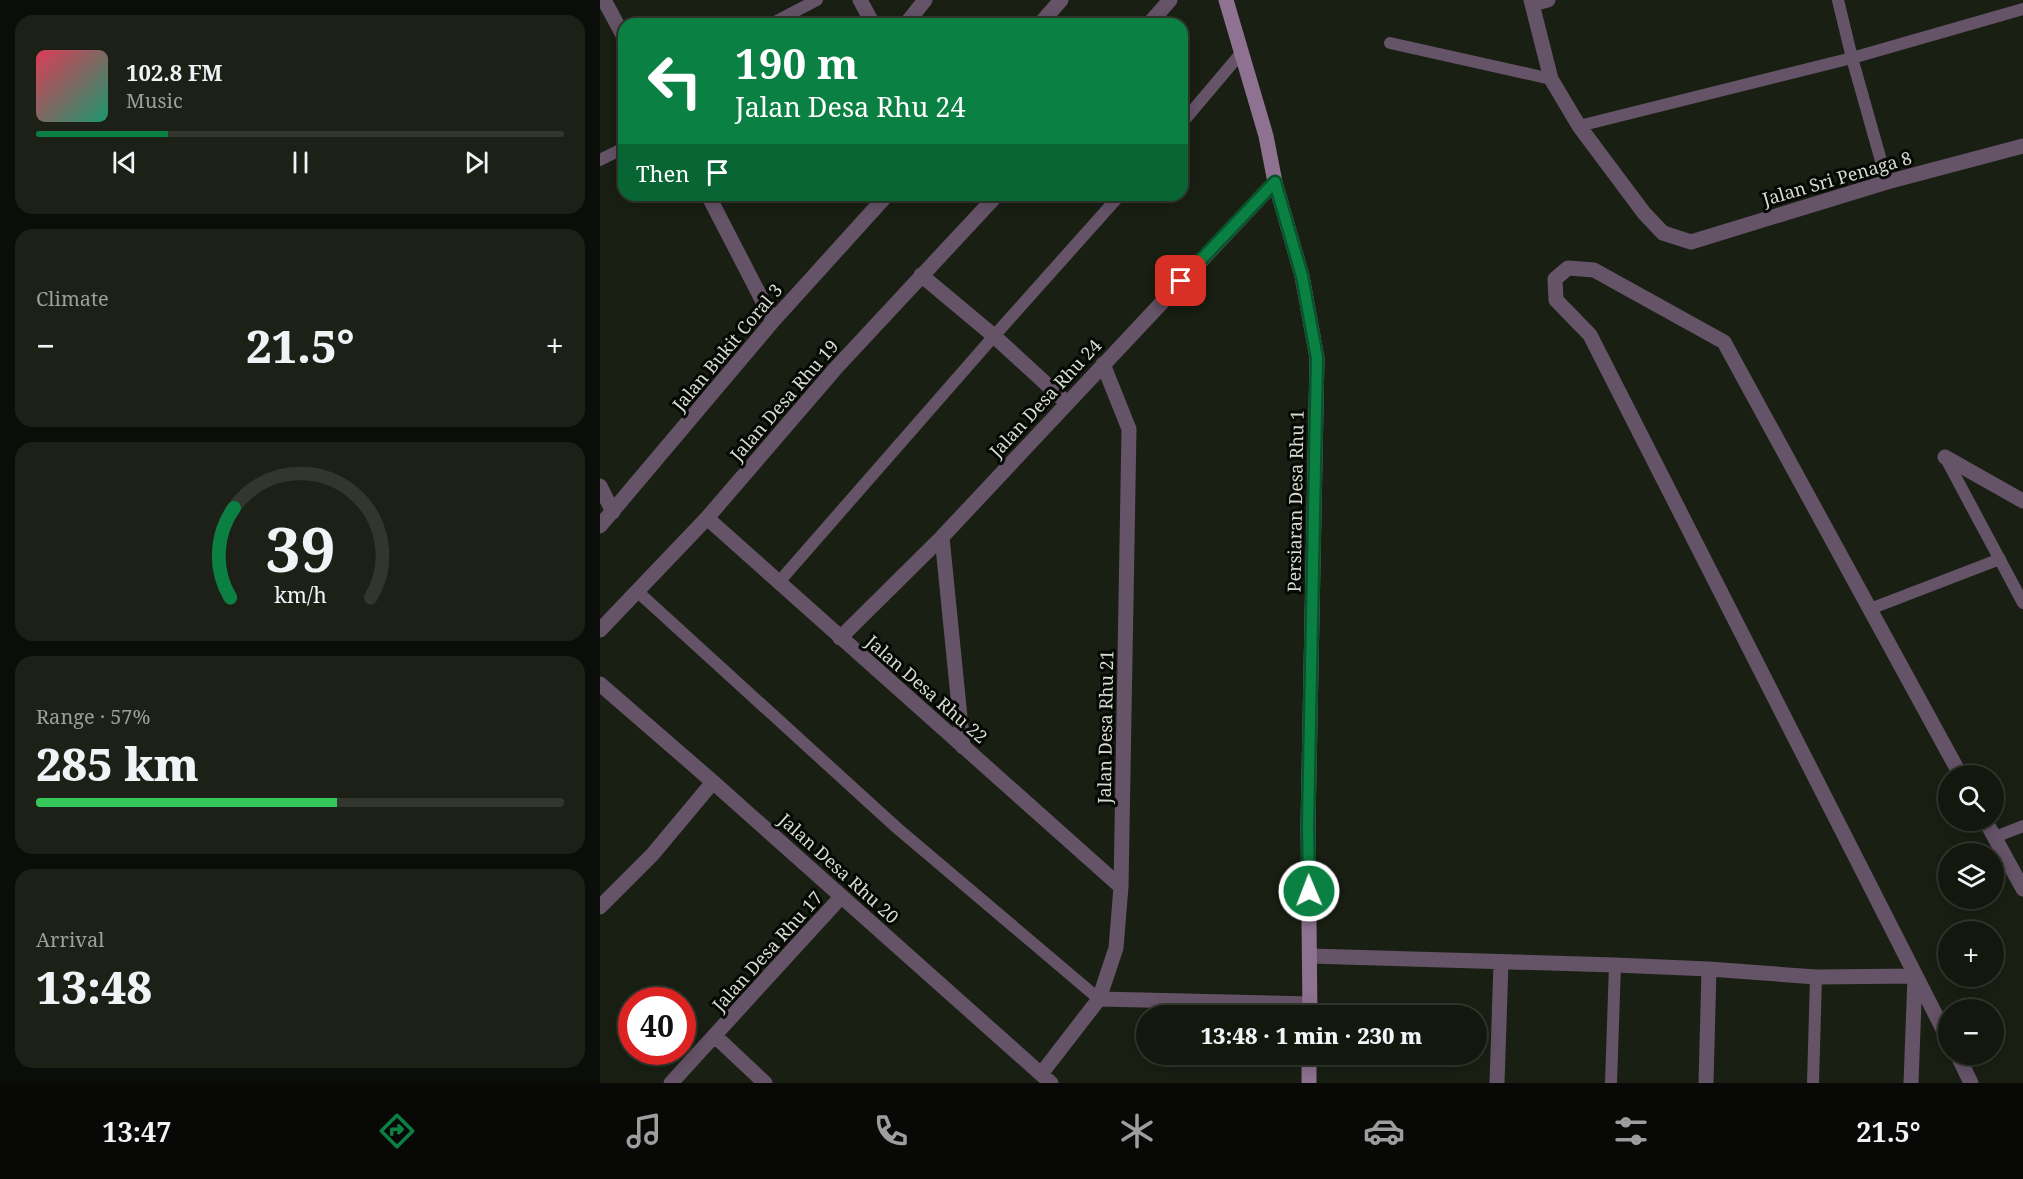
<!DOCTYPE html>
<meta charset="utf-8">
<style>
:root{--surface:#13170e;--page:#1c2017;--text:#f1f3f6;--muted:#9d9f9e;--line:#32362e;--accent:#0b8043}
body{margin:0;font-family:"Noto Serif",serif;background:var(--page);color:var(--text);height:100vh;display:flex;flex-direction:column;font-size:22px;white-space:nowrap}
*{box-sizing:border-box;margin:0}
p{font-size:20px;color:var(--muted)}
.icon{flex:none;width:33px;height:33px;fill:none;stroke:currentColor;stroke-width:2;stroke-linecap:round;stroke-linejoin:round}
.map{position:relative;flex:1;overflow:hidden}
.sheet{display:flex;flex-direction:column;gap:15px;padding:15px;background:#0a0d08;width:600px}
.sheet>*{flex:none}
.guide{position:absolute;left:18px;top:18px;width:570px;height:183px;border-radius:18px;box-shadow:0 3px 15px #0003,0 0 0 2px var(--line);background:#0b8043;color:#fff;overflow:hidden}
.controls{position:absolute;left:1338px;top:765px;display:grid;gap:12px}
.controls a{display:grid;place-items:center;width:66px;height:66px;border-radius:50%;background:var(--surface);box-shadow:0 3px 15px #0003,0 0 0 2px var(--line);font-size:30px}
.speed{position:absolute;left:18px;top:987px;display:flex;gap:12px;font-size:30px;font-weight:700;text-align:center}
.speed>*{display:grid;place-content:center;width:78px;height:78px;border-radius:50%;background:var(--surface);box-shadow:0 3px 15px #0003,0 0 0 2px var(--line);line-height:1}
.speed .limit{border:9px solid #d22;background:#fff;color:#111}
.pin{position:absolute;display:grid;place-items:center;width:51px;height:51px;color:#fff;margin:-26px;border-radius:12px;box-shadow:0 3px 9px #0006}
.me{position:absolute;width:66px;margin:-33px;rotate:359deg;stroke-linejoin:round;filter:drop-shadow(0 0 4px #0008)}
.turn{display:flex;align-items:center;gap:21px;height:126px;padding:0 18px;font-size:27px}
.turn .icon{width:78px;height:78px;stroke-width:2.5}
.turn b{display:block;font-size:42px;line-height:51px}
.then{display:flex;align-items:center;height:57px;padding:0 18px;background:#0003;gap:12px;font-size:22px}
.big{font-size:45px;font-weight:800;line-height:1.1}
.sheet .widget{flex:1;display:flex;flex-direction:column;justify-content:center;gap:9px;min-width:0;padding:0 21px;border-radius:18px;background:var(--page)}
.sheet .dial{align-items:center;gap:0}
.dial svg{height:156px;overflow:visible;fill:none;stroke:var(--line);stroke-width:7;stroke-linecap:round;text-anchor:middle}
.dial text{fill:var(--text);stroke:none}
.song{display:flex;align-items:center;gap:18px}
.cover{width:72px;height:72px;border-radius:9px;background:linear-gradient(135deg,hsl(350 70% 55%),hsl(160 70% 35%))}
.played{height:6px;border-radius:3px;background:linear-gradient(90deg,var(--accent) 25%,var(--line) 25%)}
.keys{display:flex;justify-content:space-around;direction:ltr}
.heat{display:flex;justify-content:space-between;align-items:center;font-size:33px;direction:ltr}
.charge{height:9px;border-radius:4px;background:linear-gradient(90deg,#34c759 57%,var(--line) 0)}
.trip{position:absolute;left:536px;top:1005px;width:351px;height:60px;border-radius:30px;background:var(--surface);box-shadow:0 3px 15px #0003,0 0 0 2px var(--line);font-weight:800;line-height:60px;text-align:center}
.dock{display:flex;height:96px;justify-content:space-around;align-items:center;background:#080906;color:var(--muted)}
.dock .icon{width:42px;height:42px}
.dock .on{color:var(--accent)}
.dock b{font-size:27px;color:var(--text)}
main{display:flex;flex:1;min-height:0}
.map>svg:first-child{display:block}
.lines{fill:none;stroke-linecap:round;stroke-linejoin:round}
.lane{stroke:#655367;stroke-width:12}
.street{stroke:#655367;stroke-width:15}
.secondary{stroke:#8f7192;stroke-width:15}
.route-casing{stroke:#07532c;stroke-width:15}
.route{stroke:#0b8043;stroke-width:10}
.labels{text-anchor:middle;dominant-baseline:central;stroke-width:6;stroke-linejoin:round;paint-order:stroke}
.street-label{font-size:18px;fill:#d7dbd2;stroke:#060804}
</style>
<main>
<section class="sheet">
<div class="widget">
<div class="song"><i class="cover"></i><div><b>102.8 FM</b><p>Music</p></div></div>
<div class="played"></div>
<div class="keys"><svg class="icon" aria-label="previous" viewBox="0 0 24 24"><path d="M18 5L8 12l10 7zM5 5v14"/></svg><svg class="icon" aria-label="pause" viewBox="0 0 24 24"><path d="M8 5v14M16 5v14"/></svg><svg class="icon" aria-label="next" viewBox="0 0 24 24"><path d="M6 5l10 7-10 7zM19 5v14"/></svg></div>
</div>
<div class="widget"><p>Climate</p>
<div class="heat"><a>−</a><b class="big">21.5°</b><a>+</a></div>
</div>
<div class="widget dial"><svg viewBox="0 0 100 80">
<path d="M14 69A42 42 0 1 1 86 69"/>
<path d="M14 69A42 42 0 0 1 16 23" stroke="#0b8043"/>
<text x="50" y="56" font-size="32" font-weight="700">39</text>
<text x="50" y="72" font-size="11">km/h</text>
</svg></div>
<div class="widget"><p>Range · 57%</p><b class="big">285 km</b><div class="charge"></div></div>
<div class="widget"><p>Arrival</p><b class="big">13:48</b></div>
</section>
<div class="map">
<svg width="1423" height="1083" viewBox="0 0 1423 1083">
<rect width="100%" height="100%" fill="#191f13"/>
<g class="lines">
<path class="lane" d="M 1238,0 L 1252,58 L 1287,182
M 171,24 L 217,0
M 790,43 L 951,79
M 582,123 L 642,52
M 979,126 L 1252,58 L 1423,9
M 0,160 L 24,148
M 1345,457 L 1423,603
M 178,583 L 394,336 L 520,195
M 38,592 L 297,828 L 499,999
M 1270,609 L 1400,559
M 1395,837 L 1423,826
M 1011,1083 L 1015,965
M 1213,1083 L 1216,977"/>
<path class="street" d="M 4,0 L 24,37
M 260,0 L 273,24
M 931,0 L 951,79 L 979,126 L 1044,213 L 1063,233 L 1091,242 L 1287,182 L 1423,146
M 932,4 L 948,0
M 306,24 L 325,0
M 440,24 L 461,0
M 549,24 L 570,0
M 108,195 L 173,321
M 321,275 L 394,336 L 467,403
M 1345,457 L 1423,501
M 0,486 L 13,512
M 107,518 L 521,887
M 0,526 L 173,321 L 287,195
M 342,537 L 363,747
M 0,630 L 107,518 L 235,369 L 397,195
M 240,638 L 342,537 L 675,182
M 0,684 L 113,782 L 451,1083
M 1385,820 L 1423,889
M 0,907 L 52,855 L 113,782
M 710,956 L 1015,965 L 1109,969 L 1216,977 L 1315,976
M 499,999 L 710,1004
M 115,1036 L 165,1083
M 1348,1039 L 990,335 L 956,300 L 955,279 L 968,268 L 994,270 L 1124,342 L 1361,776
M 1357,1054 L 1371,1083
M 441,1074 L 499,999 L 516,948 L 521,887 L 529,429 L 503,364
M 71,1083 L 241,897
M 897,1083 L 901,963
M 1106,1083 L 1109,969
M 1311,1083 L 1315,976"/>
<path class="secondary" d="M 626,0 L 666,136 L 675,182 L 702,276 L 717,358 L 708,825 L 710,1016
M 709,1083 L 709,1054"/>
</g>
<g class="lines">
<defs>
<path id="route" d="M 581,281 L 675,182 L 702,276 L 717,358 L 708,825 L 709,891"/>
</defs>
<use href="#route" class="route-casing"/>
<use href="#route" class="route"/>
</g>
<g class="labels">
<g class="street-label">
<text transform="translate(1237 178) rotate(-16)">Jalan Sri Penaga 8</text>
<text transform="translate(127 347) rotate(-50)">Jalan Bukit Coral 3</text>
<text transform="translate(445 398) rotate(-47)">Jalan Desa Rhu 24</text>
<text transform="translate(184 400) rotate(-49)">Jalan Desa Rhu 19</text>
<text transform="translate(695 501) rotate(-89)">Persiaran Desa Rhu 1</text>
<text transform="translate(327 689) rotate(41)">Jalan Desa Rhu 22</text>
<text transform="translate(505 727) rotate(-89)">Jalan Desa Rhu 21</text>
<text transform="translate(239 868) rotate(42)">Jalan Desa Rhu 20</text>
<text transform="translate(167 951) rotate(-48)">Jalan Desa Rhu 17</text>
</g>
</g>
</svg>
<div class="controls">
<a><svg class="icon" aria-label="search" viewBox="0 0 24 24"><circle cx="10" cy="10" r="6"/><path d="M15 15l6 6"/></svg></a>
<a><svg class="icon" aria-label="layers" viewBox="0 0 24 24"><path d="M12 4l9 5-9 5-9-5zM3 14l9 5 9-5"/></svg></a>
<a>+</a>
<a>−</a>
</div>
<div class="speed"><div class="limit">40</div></div>
<div class="pin" style="left:581px;top:281px;background:#d93025"><svg class="icon" aria-label="arrive" viewBox="0 0 24 24"><path d="M6 21V4h12l-3 4 3 4H6"/></svg></div>
<svg class="me" style="left:709px;top:891px" viewBox="-20 -20 40 40"><circle r="17" fill="#0b8043" stroke="#fff" stroke-width="3"/><path d="M0-11L8 9 0 5-8 9z" fill="#fff"/></svg>
<div class="trip">13:48 · 1 min · 230 m</div>
<div class="guide">
<div class="turn"><svg class="icon" aria-label="left" viewBox="0 0 24 24"><path d="M17 20v-9H6M10 6l-5 5 5 5"/></svg><div><b>190 m</b>Jalan Desa Rhu 24</div></div>
<div class="then">Then<svg class="icon" aria-label="arrive" viewBox="0 0 24 24"><path d="M6 21V4h12l-3 4 3 4H6"/></svg></div>
</div>
</div>
</main>
<nav class="dock">
<b>13:47</b>
<svg class="icon on" aria-label="directions" viewBox="0 0 24 24"><path d="M12 3l9 9-9 9-9-9zM9 14v-3h6M13 9l2 2-2 2"/></svg>
<svg class="icon" aria-label="music" viewBox="0 0 24 24"><path d="M9 18V5l10-2v13"/><circle cx="6" cy="18" r="3"/><circle cx="16" cy="16" r="3"/></svg>
<svg class="icon" aria-label="phone" viewBox="0 0 24 24"><path d="M5 4h4l2 5-3 2q2 4 5 5l2-3 5 2v4C11 20 4 13 5 4z"/></svg>
<svg class="icon" aria-label="climate" viewBox="0 0 24 24"><path d="M12 3v18M4 7l16 10M4 17L20 7"/></svg>
<svg class="icon" aria-label="car" viewBox="0 0 24 24"><path d="M5 17H2v-5l4-1 3-4h7l3 4 3 1v5h-3M9 17h6M6 11h13"/><circle cx="7" cy="17" r="2"/><circle cx="17" cy="17" r="2"/></svg>
<svg class="icon" aria-label="filters" viewBox="0 0 24 24"><path d="M4 7h16M4 17h16"/><circle cx="9" cy="7" r="2"/><circle cx="15" cy="17" r="2"/></svg>
<b>21.5°</b>
</nav>
